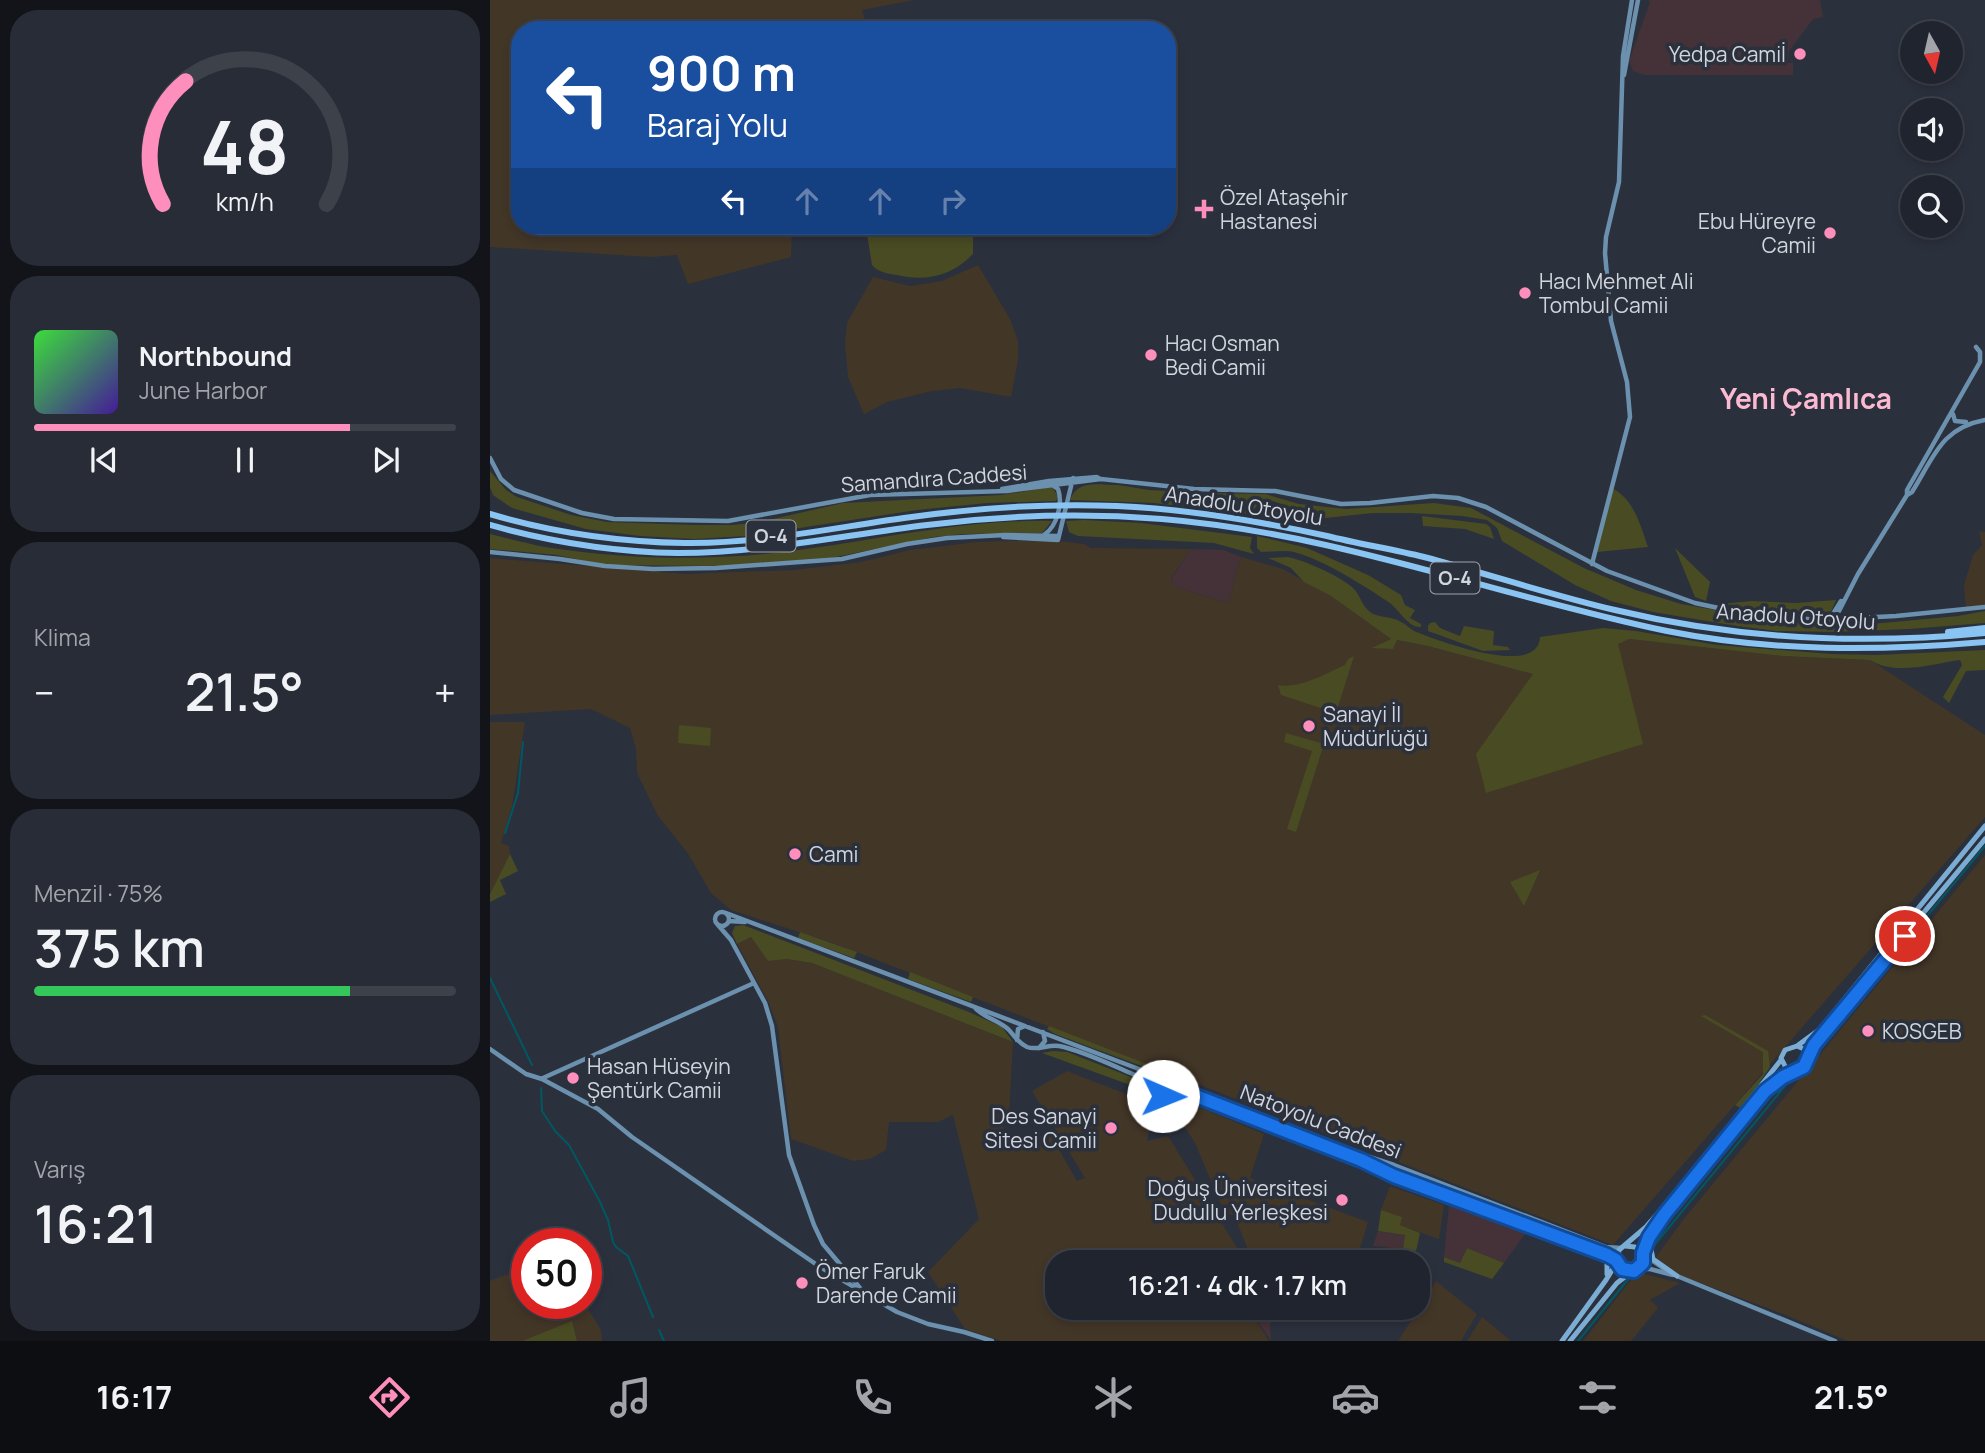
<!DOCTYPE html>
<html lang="tr">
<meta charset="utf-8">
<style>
:root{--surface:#20242e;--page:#282c36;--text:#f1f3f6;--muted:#a2a4aa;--line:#3d414a;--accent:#fe8ebc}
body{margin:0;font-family:Manrope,sans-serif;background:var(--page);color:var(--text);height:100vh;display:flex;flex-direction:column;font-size:26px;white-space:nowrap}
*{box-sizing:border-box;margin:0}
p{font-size:23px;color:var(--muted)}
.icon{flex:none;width:38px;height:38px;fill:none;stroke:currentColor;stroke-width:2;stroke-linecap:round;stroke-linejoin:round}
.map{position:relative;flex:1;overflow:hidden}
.drawer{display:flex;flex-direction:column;gap:10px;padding:10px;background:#121419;width:490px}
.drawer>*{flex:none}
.top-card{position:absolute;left:21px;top:21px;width:665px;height:214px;border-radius:28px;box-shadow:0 4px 10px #0003,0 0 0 2px var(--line);background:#1a4fa0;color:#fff;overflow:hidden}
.needle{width:46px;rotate:172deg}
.controls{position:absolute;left:1410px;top:21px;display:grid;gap:14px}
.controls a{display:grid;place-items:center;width:63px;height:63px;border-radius:50%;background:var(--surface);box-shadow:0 4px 10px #0003,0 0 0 2px var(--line);font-size:35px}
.speed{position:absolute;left:21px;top:1228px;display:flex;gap:14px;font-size:35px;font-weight:700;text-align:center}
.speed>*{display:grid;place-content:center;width:91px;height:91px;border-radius:50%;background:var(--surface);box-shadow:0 4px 10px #0003,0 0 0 2px var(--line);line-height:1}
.speed .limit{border:10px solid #d22;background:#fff;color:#111}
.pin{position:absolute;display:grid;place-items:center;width:60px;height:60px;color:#fff;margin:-30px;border:4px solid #fff;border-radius:50%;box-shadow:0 2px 7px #0007}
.me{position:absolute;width:77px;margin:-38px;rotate:91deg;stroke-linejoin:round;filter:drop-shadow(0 0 5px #0008)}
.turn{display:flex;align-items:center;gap:24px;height:147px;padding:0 21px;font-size:32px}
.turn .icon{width:91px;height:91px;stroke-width:2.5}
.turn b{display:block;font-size:49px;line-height:60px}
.lanes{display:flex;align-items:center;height:66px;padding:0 21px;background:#0003;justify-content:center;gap:35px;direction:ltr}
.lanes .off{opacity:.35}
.big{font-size:52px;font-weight:600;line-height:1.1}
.drawer .card{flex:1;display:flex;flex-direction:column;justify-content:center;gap:10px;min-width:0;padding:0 24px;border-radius:28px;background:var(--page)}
.drawer .dial{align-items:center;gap:0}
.dial svg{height:182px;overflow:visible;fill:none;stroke:var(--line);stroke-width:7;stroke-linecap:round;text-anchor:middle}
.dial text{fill:var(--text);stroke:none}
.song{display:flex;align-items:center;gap:21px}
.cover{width:84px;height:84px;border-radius:10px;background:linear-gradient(135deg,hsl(120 70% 55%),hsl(260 70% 35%))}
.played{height:7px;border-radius:4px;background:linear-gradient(90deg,var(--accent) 75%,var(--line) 75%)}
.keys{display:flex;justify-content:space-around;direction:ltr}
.heat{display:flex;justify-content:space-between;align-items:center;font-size:38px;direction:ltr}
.charge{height:10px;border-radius:5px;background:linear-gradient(90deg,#34c759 75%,var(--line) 0)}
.trip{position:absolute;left:555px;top:1250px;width:385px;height:70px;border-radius:28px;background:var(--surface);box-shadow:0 4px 10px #0003,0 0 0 2px var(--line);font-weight:600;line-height:70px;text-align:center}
.tabs{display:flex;height:112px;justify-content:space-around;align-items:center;background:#0d0e12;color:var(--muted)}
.tabs .icon{width:49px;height:49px}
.tabs .selected{color:var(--accent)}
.tabs b{font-size:32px;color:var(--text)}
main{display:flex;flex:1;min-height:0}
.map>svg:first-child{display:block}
.commercial{fill:#453239}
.industrial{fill:#423627}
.green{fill:#494b23}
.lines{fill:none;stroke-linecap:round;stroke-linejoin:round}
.stream{stroke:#005862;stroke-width:2}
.secondary{stroke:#6c91af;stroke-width:4.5}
.primary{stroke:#7bacd3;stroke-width:5}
.motorway{stroke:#89c4f3;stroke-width:6}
.route-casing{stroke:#114b97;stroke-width:18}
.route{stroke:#1a73e8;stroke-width:12}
.poi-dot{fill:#fe8ebc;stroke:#2b303d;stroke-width:2.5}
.labels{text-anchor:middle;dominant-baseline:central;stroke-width:7;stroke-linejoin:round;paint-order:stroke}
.shield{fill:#2b303d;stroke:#9fa4ad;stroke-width:2}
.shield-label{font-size:19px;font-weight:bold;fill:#d1d5dd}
.poi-label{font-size:21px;fill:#d1d5dd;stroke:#2b303d;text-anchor:start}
.street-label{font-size:21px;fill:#d1d5dd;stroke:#2b303d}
.district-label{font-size:28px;font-weight:bold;fill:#fbbad2;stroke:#2b303d}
</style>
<main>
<section class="drawer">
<div class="card dial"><svg viewBox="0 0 100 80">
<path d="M14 69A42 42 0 1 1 86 69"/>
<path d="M14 69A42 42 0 0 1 24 15" stroke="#fe8ebc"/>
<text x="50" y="56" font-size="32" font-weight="700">48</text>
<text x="50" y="72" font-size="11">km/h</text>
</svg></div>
<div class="card">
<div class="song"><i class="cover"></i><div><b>Northbound</b><p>June Harbor</p></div></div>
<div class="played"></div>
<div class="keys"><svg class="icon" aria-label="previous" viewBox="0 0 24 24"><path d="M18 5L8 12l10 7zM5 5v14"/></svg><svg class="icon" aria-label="pause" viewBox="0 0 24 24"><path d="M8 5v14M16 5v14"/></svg><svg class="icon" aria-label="next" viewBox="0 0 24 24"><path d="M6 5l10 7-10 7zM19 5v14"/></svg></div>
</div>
<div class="card"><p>Klima</p>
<div class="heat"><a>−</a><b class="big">21.5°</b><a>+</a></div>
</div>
<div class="card"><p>Menzil · 75%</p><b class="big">375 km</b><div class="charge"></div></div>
<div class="card"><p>Varış</p><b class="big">16:21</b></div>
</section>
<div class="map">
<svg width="1495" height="1341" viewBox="0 0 1495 1341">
<rect width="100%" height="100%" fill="#2b303d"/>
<path class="commercial" d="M 1158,0 L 1330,0 L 1333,17 L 1323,19 L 1299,51 L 1298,63 L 1303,63 L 1303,75 L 1155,75 L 1143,71 L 1139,61 L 1160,2 Z
M 701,549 L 734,550 L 751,557 L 738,603 L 682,586 L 681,579 Z
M 959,1205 L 1037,1231 L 1014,1263 L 977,1248 L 970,1263 L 954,1257 Z
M 888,1231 L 915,1235 L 913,1249 L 883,1246 Z
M 758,1307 L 798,1307 L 780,1324 L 781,1341 Z"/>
<path class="industrial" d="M 0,0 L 424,0 L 372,10 L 378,30 L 30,30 L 30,226 L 302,226 L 301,257 L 198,284 L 187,255 L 161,257 L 0,247 Z
M 488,265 L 520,319 L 528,341 L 528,360 L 521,397 L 470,388 L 442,391 L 397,402 L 374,414 L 358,377 L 355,343 L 357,323 L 383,277 L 420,286 L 452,281 Z
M 1489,531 L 1495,532 L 1495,605 L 1476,609 L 1474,585 L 1483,555 L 1492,545 Z
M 520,541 L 568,541 L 594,544 L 601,548 L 701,549 L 681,578 L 682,586 L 738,603 L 751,557 L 793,569 L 841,596 L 901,639 L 882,647 L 903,649 L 906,640 L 938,646 L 1043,674 L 1139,639 L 1292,656 L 1380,660 L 1495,735 L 1495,817 L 1123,1245 L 343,943 L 241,910 L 221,893 L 197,852 L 168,816 L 147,773 L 146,749 L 140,728 L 101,709 L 0,715 L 0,558 L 195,574 L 304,570 L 371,562 L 420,550 L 487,542 Z
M 0,722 L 35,722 L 22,806 L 11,843 L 19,846 L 20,854 L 0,894 Z
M 1495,855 L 1495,1341 L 1358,1341 L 1291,1313 L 1189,1275 L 1172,1262 L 1166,1257 L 1193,1220 Z
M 261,937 L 279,961 L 297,959 L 322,963 L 523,1042 L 519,1118 L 510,1118 L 520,1148 L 559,1132 L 587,1181 L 595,1178 L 542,1091 L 577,1071 L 659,1103 L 662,1114 L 657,1141 L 678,1136 L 754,1259 L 748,1262 L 567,1262 L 567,1307 L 758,1307 L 779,1341 L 511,1341 L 475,1329 L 438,1272 L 489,1219 L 463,1115 L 448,1122 L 399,1122 L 396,1150 L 380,1159 L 363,1161 L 301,1139 L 288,1027 L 278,1001 L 247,944 Z
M 687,1098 L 774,1134 L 760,1178 L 878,1222 L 870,1248 L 853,1262 L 763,1262 L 744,1215 L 735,1214 L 705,1143 L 679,1102 Z
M 900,1186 L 954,1205 L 949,1239 L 909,1225 L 911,1217 L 891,1210 Z
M 37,1267 L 37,1304 L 95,1304 L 111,1330 L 112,1341 L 87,1341 L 82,1322 L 32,1341 L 0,1341 L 0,1281 Z
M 1155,1274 L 1190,1283 L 1160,1300 L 1168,1308 L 1141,1341 L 1093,1341 L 1144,1276 Z
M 946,1281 L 987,1314 L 971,1341 L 908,1341 Z
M 992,1317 L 1021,1341 L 977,1341 Z"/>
<path class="green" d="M 383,226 L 480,226 L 483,237 L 483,254 C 462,276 436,282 407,275 C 398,274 388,272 382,265 L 377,234 Z
M 0,471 L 16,490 L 27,497 L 81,515 L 117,522 L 204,525 L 242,525 L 270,522 L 353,503 L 511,495 L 562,487 L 568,496 L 566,501 L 497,503 L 427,510 L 257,536 L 204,539 L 150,536 L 96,529 L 22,508 L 3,495 L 0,487 Z
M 628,485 L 659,490 L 718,493 L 775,494 L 809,504 L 856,509 L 944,503 L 981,508 L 1094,568 L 1146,590 L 1191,604 L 1294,622 L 1382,624 L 1468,616 L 1495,611 L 1495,623 L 1419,629 L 1344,632 L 1286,631 L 1247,626 L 1163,612 L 1121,601 L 1085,585 L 1012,541 L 1007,528 L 997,520 L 972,516 L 921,513 L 883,513 L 835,518 L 776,499 L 767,505 L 761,514 L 664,503 L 580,500 C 588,479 608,485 628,485 Z
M 1123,489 C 1144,499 1151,527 1158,547 L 1107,552 Z
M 777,505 L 838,526 L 772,516 L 771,510 Z
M 932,516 L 996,524 L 1000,527 L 1004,539 L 975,529 L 933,526 Z
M 594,520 L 651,523 L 762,537 L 760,548 L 764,554 L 724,543 L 588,536 L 579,532 L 576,521 Z
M 562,521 L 552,533 L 473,534 L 444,537 L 331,560 L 226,566 L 114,565 L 67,555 L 0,549 L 0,534 C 21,539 41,545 62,548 C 141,560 223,561 302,551 C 388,540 475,519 562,521 Z
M 767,536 L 817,548 L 878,575 L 911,595 L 915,605 L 925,610 L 920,618 L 931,624 L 931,627 C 917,628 909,608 897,601 C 871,584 834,560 804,552 C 794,550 781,552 771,552 L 767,548 Z
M 1185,548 L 1220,582 L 1216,601 L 1205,597 Z
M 797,557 C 812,559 855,578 865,590 C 870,596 873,607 880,612 C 888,618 902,616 911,622 C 916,624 919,628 924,631 C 946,640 1048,679 1050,637 L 1113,628 L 1146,631 L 1227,645 L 1341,654 L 1386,655 L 1495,650 L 1495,670 L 1476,671 L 1459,703 L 1453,697 L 1472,665 L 1470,660 C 1441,664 1405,676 1380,660 L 1292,656 L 1139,639 L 1128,644 L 1153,744 L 996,793 L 986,754 L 1043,674 L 938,646 L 907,640 L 903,649 L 881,648 L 901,639 L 841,596 L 814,582 L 801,568 L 778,558 Z
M 1346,600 L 1340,614 L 1335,616 L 1303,614 L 1231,604 L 1262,601 L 1306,603 Z
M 945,622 L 950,628 L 970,636 L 974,626 L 1004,631 L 1003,645 L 1018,647 L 1020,650 L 993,651 L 938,631 L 938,626 L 940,623 Z
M 864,656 L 846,713 L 791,695 L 788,685 C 810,689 835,674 855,665 L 858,659 Z
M 189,725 L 221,728 L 220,746 L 188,743 Z
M 796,733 L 834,744 L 806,832 L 797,829 L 822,751 L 794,742 Z
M 20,854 L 28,871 L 10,880 L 16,894 L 0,902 L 0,894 Z
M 1050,870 L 1034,906 L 1020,882 Z
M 253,925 L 479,1012 L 512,1027 L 523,1042 L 322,963 L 297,959 L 278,961 L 261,937 L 247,944 L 242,933 L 245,926 Z
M 310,932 L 367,952 L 364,958 L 308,938 Z
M 420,972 L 483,997 L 481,1002 L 418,979 Z
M 1215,1015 L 1278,1051 L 1280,1067 L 1252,1109 L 1245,1105 L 1273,1074 L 1273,1052 L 1211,1016 Z
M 559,1026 L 662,1066 L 657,1068 L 565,1034 L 557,1029 Z
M 563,1051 L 577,1052 L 646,1079 L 654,1090 L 552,1053 Z
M 891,1210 L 912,1217 L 910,1225 L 930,1233 L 926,1251 L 913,1249 L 915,1235 L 888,1231 Z
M 977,1248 L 1014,1263 L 1002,1279 L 954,1262 L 954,1257 L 970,1263 Z
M 82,1321 L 87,1341 L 32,1341 Z"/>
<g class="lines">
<path class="stream" d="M 15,833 L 28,793 L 33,742
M 0,978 L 42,1065
M 1327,1049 L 1495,846
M 51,1088 L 52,1111 L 65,1131 L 79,1145 L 109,1200 L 118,1220 L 123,1242 L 126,1247 L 138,1256 L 163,1317
M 1162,1248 L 1299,1081
M 169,1330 L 174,1341
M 1088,1341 L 1140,1277"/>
<path class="secondary" d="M 1134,75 L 1148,0
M 1463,414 L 1465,421 L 1476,422
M 0,458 L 11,479 L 24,490 L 92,513 L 124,519 L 238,521 L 380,495 L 517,491 L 611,479 L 704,489 L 785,491 L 851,504 L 880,503 L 943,496 L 968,498 L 996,507 L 1117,571 L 1205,603 L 1252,613 L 1328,620 L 1406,616 L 1495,607
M 512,489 L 559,481 L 607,477 L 610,479
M 1417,495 L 1422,492 C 1444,457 1451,428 1495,420
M 555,534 C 567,526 573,503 568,489 L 562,485
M 513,537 L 568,540 L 583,478
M 0,552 L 70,559 L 115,566 L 163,569 L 226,568 L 352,559 L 417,544 L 457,538 L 515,535 L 568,536
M 1102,564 L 1140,417 L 1137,382 L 1121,321 L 1115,253 L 1116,237 L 1129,182 L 1133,56 L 1142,0
M 1341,617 L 1351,601
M 1342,619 L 1349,611 L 1368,574 L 1417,495 L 1417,490 L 1490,362 L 1490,352 L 1486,347
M225 919a7 7 0 1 1 14 0a7 7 0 1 1-14 0Z
M 236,913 L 662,1074
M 239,921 L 255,922
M 228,925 L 241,940 L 275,1003 L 282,1026 L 299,1155 L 324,1225 L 333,1244 L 370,1288
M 486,1009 C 495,1018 508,1020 518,1029 C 524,1035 528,1043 537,1047 C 548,1051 558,1044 569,1046 C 591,1050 624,1066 645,1075 C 656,1080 656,1091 667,1096 L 693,1091 L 871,1160 L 904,1176 L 963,1196 L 1126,1260
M 527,1040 L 528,1029 L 535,1026
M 549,1048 L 555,1041 L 553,1032
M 0,1049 L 36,1074 L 52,1079 L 108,1109 L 142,1137 L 330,1267 L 407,1312 L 438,1324 L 474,1332 L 502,1341
M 53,1078 L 264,983
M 657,1084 L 662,1074 L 675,1073 L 703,1088 L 843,1145 L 904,1165 L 1116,1247 L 1131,1248
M 678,1093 L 682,1086 L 679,1076
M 1154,1255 L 1176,1270
M 1148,1269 L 1160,1269 L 1183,1275
M 1187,1276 L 1345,1341"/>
<path class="primary" d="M 1307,1046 L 1330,1029 L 1495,826
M 1318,1056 L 1334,1032 L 1495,839
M 1159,1240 L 1163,1259 L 1187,1276
M 1104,1250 L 1117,1261 L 1117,1274
M 1153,1253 L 1159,1237 L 1174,1215 L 1275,1091 C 1281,1086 1287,1080 1293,1077 C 1305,1070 1316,1071 1318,1056 L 1314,1049 L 1307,1046 L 1295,1050 L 1291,1058 L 1296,1068 L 1307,1071
M 1072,1341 L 1116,1280 L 1127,1262 L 1129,1250 L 1156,1227 L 1196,1181 L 1291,1060
M 1080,1341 L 1127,1283 L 1153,1263 L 1154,1255 L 1145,1247 L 1135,1246"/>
<path class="motorway" d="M 0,514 C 64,533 129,542 195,543 C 268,544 342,528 414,518 C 484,508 556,503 627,506 C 698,509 768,521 837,536 C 869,544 902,549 934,557 C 998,574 1061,595 1125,610 C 1246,639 1371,645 1495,633
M 0,525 C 61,542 124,552 188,553 C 271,553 354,535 437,525 C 515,515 594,513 672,519 C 845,533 1008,596 1177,631 C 1282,652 1389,651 1495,642
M 1458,632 L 1495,628"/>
</g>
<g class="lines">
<defs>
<path id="route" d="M 673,1096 L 693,1091 L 871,1160 L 904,1176 L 1117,1255 L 1126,1260 L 1132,1269 L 1144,1271 L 1153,1263 L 1153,1253 L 1159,1237 L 1174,1215 L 1275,1091 L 1293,1077 L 1314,1067 L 1324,1045 L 1415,936"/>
</defs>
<use href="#route" class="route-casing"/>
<use href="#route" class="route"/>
</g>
<g class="poi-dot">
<circle cx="1310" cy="54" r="7"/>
<path d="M710.5 198.5h7v7h7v7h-7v7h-7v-7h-7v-7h7z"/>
<circle cx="1340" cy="233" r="7"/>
<circle cx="1035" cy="293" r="7"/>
<circle cx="661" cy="355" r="7"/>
<circle cx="819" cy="726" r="7"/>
<circle cx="305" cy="854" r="7"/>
<circle cx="1378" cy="1031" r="7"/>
<circle cx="83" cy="1078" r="7"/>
<circle cx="621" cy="1128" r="7"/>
<circle cx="852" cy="1200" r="7"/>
<circle cx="312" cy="1283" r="7"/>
</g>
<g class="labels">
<g class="shield">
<rect x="256.5" y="520.5" width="49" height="31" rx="5"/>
<rect x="940.5" y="562.5" width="49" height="31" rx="5"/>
</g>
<g class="shield-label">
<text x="281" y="536">O-4</text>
<text x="965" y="578">O-4</text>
</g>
<g class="poi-label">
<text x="1296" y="54" text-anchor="end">Yedpa Camiİ</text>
<text x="730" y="197">Özel Ataşehir<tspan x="730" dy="24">Hastanesi</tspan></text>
<text x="1326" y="221" text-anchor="end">Ebu Hüreyre<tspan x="1326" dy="24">Camii</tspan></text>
<text x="1049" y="281">Hacı Mehmet Ali<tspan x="1049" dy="24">Tombul Camii</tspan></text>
<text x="675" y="343">Hacı Osman<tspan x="675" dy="24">Bedi Camii</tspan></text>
<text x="833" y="714">Sanayi İl<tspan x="833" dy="24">Müdürlüğü</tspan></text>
<text x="319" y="854">Cami</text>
<text x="1392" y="1031">KOSGEB</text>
<text x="97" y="1066">Hasan Hüseyin<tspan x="97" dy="24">Şentürk Camii</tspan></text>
<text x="607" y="1116" text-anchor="end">Des Sanayi<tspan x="607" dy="24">Sitesi Camii</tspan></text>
<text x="838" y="1188" text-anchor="end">Doğuş Üniversitesi<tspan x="838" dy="24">Dudullu Yerleşkesi</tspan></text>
<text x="326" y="1271">Ömer Faruk<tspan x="326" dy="24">Darende Camii</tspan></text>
</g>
<g class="street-label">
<text transform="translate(444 478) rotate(-4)">Samandıra Caddesi</text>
<text transform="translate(754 505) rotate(9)">Anadolu Otoyolu</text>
<text transform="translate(1306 616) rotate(4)">Anadolu Otoyolu</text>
<text transform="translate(831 1121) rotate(21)">Natoyolu Caddesi</text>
</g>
<g class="district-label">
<text x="1316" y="398">Yeni Çamlıca</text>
</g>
</g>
</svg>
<div class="controls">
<a><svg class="needle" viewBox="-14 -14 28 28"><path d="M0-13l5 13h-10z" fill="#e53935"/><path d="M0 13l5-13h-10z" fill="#a2a4aa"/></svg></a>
<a><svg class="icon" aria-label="sound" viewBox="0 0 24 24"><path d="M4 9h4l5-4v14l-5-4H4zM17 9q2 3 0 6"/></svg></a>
<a><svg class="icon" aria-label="search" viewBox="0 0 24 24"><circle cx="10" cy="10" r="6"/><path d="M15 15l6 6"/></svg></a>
</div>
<div class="speed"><div class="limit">50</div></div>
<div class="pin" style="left:1415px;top:936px;background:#d93025"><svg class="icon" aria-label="arrive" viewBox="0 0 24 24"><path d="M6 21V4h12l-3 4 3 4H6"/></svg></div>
<svg class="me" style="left:673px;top:1096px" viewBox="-20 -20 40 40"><circle r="19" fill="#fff"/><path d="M0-13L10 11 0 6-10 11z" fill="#1a73e8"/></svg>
<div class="trip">16:21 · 4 dk · 1.7 km</div>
<div class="top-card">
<div class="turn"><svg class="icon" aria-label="left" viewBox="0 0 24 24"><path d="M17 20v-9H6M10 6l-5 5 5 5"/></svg><div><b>900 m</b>Baraj Yolu</div></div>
<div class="lanes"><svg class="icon" aria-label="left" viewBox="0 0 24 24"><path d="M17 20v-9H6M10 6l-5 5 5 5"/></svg><svg class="icon off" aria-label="ahead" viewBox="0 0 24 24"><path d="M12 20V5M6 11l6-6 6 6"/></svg><svg class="icon off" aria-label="ahead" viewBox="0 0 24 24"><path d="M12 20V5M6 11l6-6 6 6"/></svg><svg class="icon off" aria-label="right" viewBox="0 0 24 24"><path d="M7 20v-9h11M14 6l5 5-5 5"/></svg></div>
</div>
</div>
</main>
<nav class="tabs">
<b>16:17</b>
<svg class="icon selected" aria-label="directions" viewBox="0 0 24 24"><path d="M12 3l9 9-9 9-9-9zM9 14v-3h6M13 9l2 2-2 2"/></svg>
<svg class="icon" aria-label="music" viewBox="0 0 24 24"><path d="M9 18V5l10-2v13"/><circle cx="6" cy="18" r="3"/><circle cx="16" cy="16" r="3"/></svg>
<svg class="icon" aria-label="phone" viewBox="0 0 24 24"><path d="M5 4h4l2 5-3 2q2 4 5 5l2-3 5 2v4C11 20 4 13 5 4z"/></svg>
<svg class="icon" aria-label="climate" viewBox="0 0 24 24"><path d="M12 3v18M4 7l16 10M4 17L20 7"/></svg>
<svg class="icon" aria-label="car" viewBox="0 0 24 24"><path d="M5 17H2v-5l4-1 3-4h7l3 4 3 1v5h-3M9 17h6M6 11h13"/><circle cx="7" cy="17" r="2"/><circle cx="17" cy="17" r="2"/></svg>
<svg class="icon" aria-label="filters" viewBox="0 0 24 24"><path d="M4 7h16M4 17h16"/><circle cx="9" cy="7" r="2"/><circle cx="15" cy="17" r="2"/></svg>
<b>21.5°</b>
</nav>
